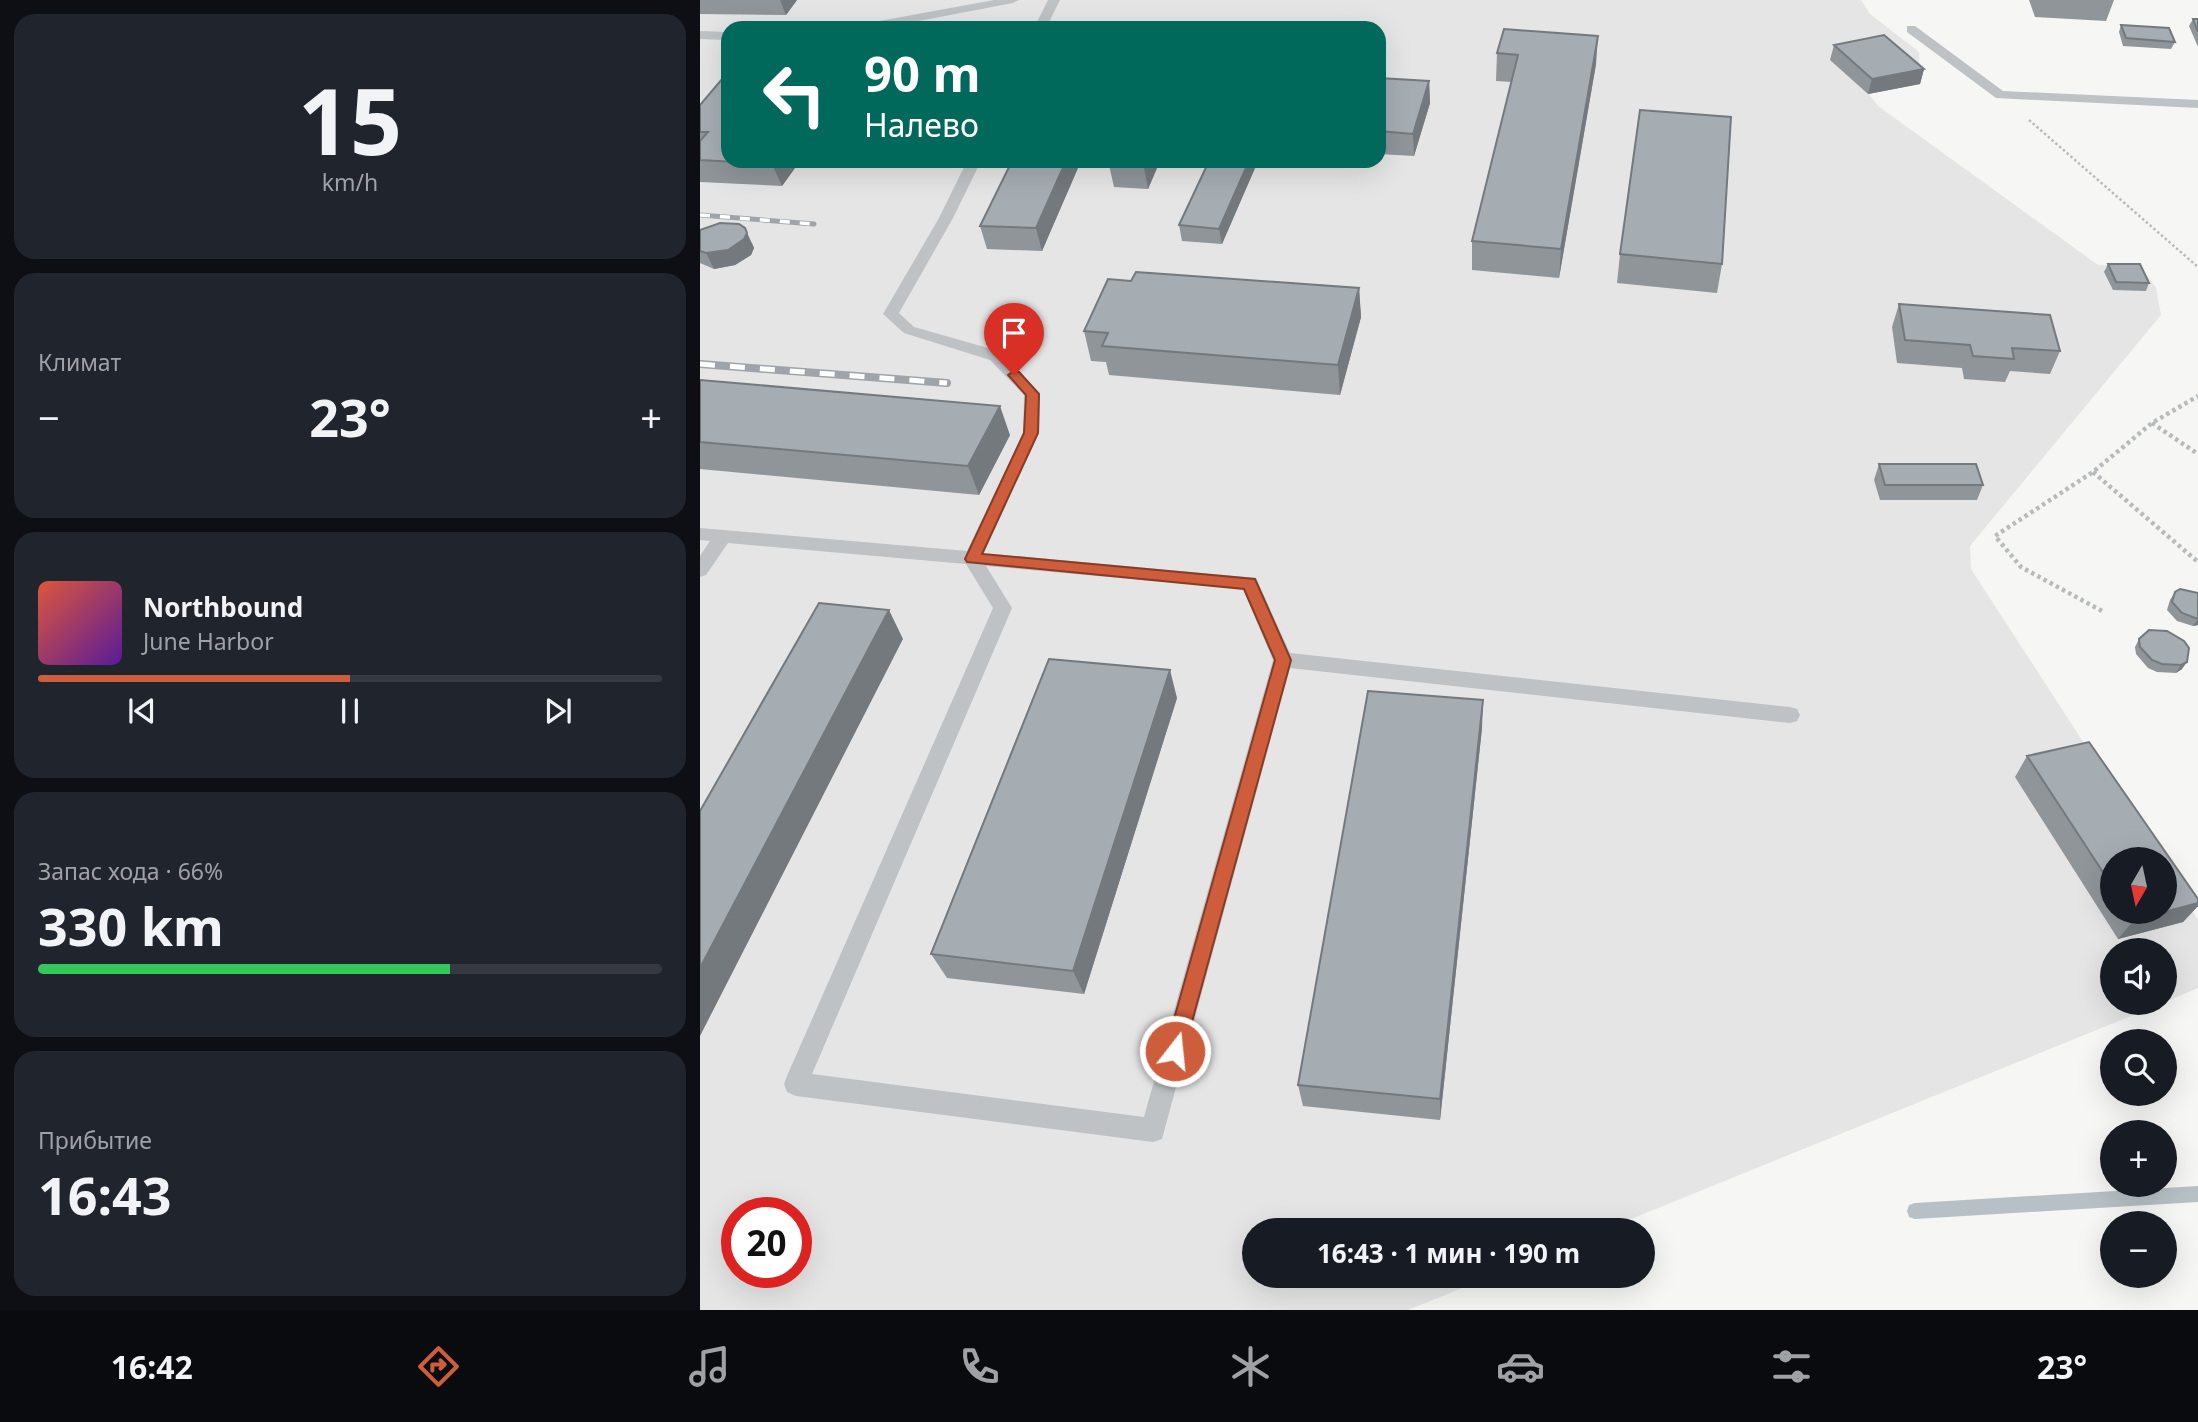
<!DOCTYPE html>
<html lang="ru">
<meta charset="utf-8">
<style>
:root{--surface:#171b24;--page:#20242c;--text:#f1f3f6;--muted:#9ea1a6;--line:#363941;--accent:#ce5d3c}
body{margin:0;font-family:"Noto Sans",sans-serif;background:var(--page);color:var(--text);height:100vh;display:flex;flex-direction:column;font-size:26px;white-space:nowrap}
*{box-sizing:border-box;margin:0}
p{font-size:23px;color:var(--muted)}
.icon{flex:none;width:38px;height:38px;fill:none;stroke:currentColor;stroke-width:2;stroke-linecap:round;stroke-linejoin:round}
.map{position:relative;flex:1;overflow:hidden}
.details{display:flex;flex-direction:column;gap:14px;padding:14px;background:#0d0f14;width:700px}
.details>*{flex:none}
.top-card{position:absolute;left:21px;top:21px;width:665px;height:147px;border-radius:21px;box-shadow:0 7px 28px #0002;background:#00695c;color:#fff;overflow:hidden}
.needle{width:46px;rotate:189deg}
.tools{position:absolute;left:1400px;top:847px;display:grid;gap:14px}
.tools a{display:grid;place-items:center;width:77px;height:77px;border-radius:50%;background:var(--surface);box-shadow:0 7px 28px #0002;font-size:35px}
.speed{position:absolute;left:21px;top:1197px;display:flex;gap:14px;font-size:35px;font-weight:700;text-align:center}
.speed>*{display:grid;place-content:center;width:91px;height:91px;border-radius:50%;background:var(--surface);box-shadow:0 7px 28px #0002;line-height:1}
.speed .limit{border:10px solid #d22;background:#fff;color:#111}
.pin{position:absolute;display:grid;place-items:center;width:60px;height:60px;color:#fff;margin:-72px -30px;border-radius:50% 50% 50% 0;rotate:-45deg;box-shadow:0 0 7px #0007}
.pin .icon{rotate:45deg}
.me{position:absolute;width:77px;margin:-38px;rotate:16deg;stroke-linejoin:round;filter:drop-shadow(0 0 5px #0008)}
.turn{display:flex;align-items:center;gap:24px;height:147px;padding:0 28px;font-size:32px}
.turn .icon{width:91px;height:91px;stroke-width:2.5}
.turn b{display:block;font-size:49px;line-height:60px}
.big{font-size:52px;font-weight:700;line-height:1.1}
.details .tile{flex:1;display:flex;flex-direction:column;justify-content:center;gap:10px;min-width:0;padding:0 24px;border-radius:21px;background:var(--page)}
.details .dial{align-items:center;gap:0}
.dial b{font-size:91px;line-height:1}
.song{display:flex;align-items:center;gap:21px}
.cover{width:84px;height:84px;border-radius:10px;background:linear-gradient(135deg,hsl(10 70% 55%),hsl(270 70% 35%))}
.played{height:7px;border-radius:4px;background:linear-gradient(90deg,var(--accent) 50%,var(--line) 50%)}
.keys{display:flex;justify-content:space-around;direction:ltr}
.heat{display:flex;justify-content:space-between;align-items:center;font-size:38px;direction:ltr}
.charge{height:10px;border-radius:5px;background:linear-gradient(90deg,#34c759 66%,var(--line) 0)}
.trip{position:absolute;left:542px;top:1218px;width:413px;height:70px;border-radius:35px;background:var(--surface);box-shadow:0 7px 28px #0002;font-weight:700;line-height:70px;text-align:center}
.menu{display:flex;height:112px;justify-content:space-around;align-items:center;background:#090b0e;color:var(--muted)}
.menu .icon{width:49px;height:49px}
.menu .selected{color:var(--accent)}
.menu b{font-size:32px;color:var(--text)}
main{display:flex;flex:1;min-height:0}
.map>svg:first-child{display:block}
.built{fill:#e4e5e4;fill-rule:evenodd}
.lines{fill:none;stroke-linecap:round;stroke-linejoin:round}
.stream{fill:#b7c1c5;fill-rule:evenodd}
.path-far1{stroke:#b8bbbd;stroke-width:2.5;stroke-dasharray:2.5 2.5;stroke-linecap:butt}
.path{stroke:#b8bbbd;stroke-width:4.5;stroke-dasharray:3.5 3.5;stroke-linecap:butt}
.service{fill:#bec2c5;fill-rule:evenodd}
.rail-far1-casing{stroke:#9ea4a9;stroke-width:5}
.rail-casing{stroke:#9ea4a9;stroke-width:8}
.rail-far1{stroke:#fff;stroke-width:3.5;stroke-dasharray:10;stroke-linecap:butt}
.rail{stroke:#fff;stroke-width:5;stroke-dasharray:15;stroke-linecap:butt}
.wall{fill:#8f9599;fill-rule:evenodd}
.shaded-wall{fill:#74797d}
.building{fill:#a6adb2;stroke:#74797d;stroke-width:2}
.route{fill:#ce5d3c;stroke:#863c27;stroke-width:2}
</style>
<main>
<section class="details">
<div class="tile dial"><b>15</b><p>km/h</p></div>
<div class="tile"><p>Климат</p>
<div class="heat"><a>−</a><b class="big">23°</b><a>+</a></div>
</div>
<div class="tile">
<div class="song"><i class="cover"></i><div><b>Northbound</b><p>June Harbor</p></div></div>
<div class="played"></div>
<div class="keys"><svg class="icon" aria-label="previous" viewBox="0 0 24 24"><path d="M18 5L8 12l10 7zM5 5v14"/></svg><svg class="icon" aria-label="pause" viewBox="0 0 24 24"><path d="M8 5v14M16 5v14"/></svg><svg class="icon" aria-label="next" viewBox="0 0 24 24"><path d="M6 5l10 7-10 7zM19 5v14"/></svg></div>
</div>
<div class="tile"><p>Запас хода · 66%</p><b class="big">330 km</b><div class="charge"></div></div>
<div class="tile"><p>Прибытие</p><b class="big">16:43</b></div>
</section>
<div class="map">
<svg width="1498" height="1310" viewBox="0 0 1498 1310">
<rect width="100%" height="100%" fill="#f6f6f4"/>
<path class="built" d="M 0,0 L 1161,0 L 1170,14 L 1219,52 L 1220,84 L 1169,94 L 1178,106 L 1398,265 L 1440,265 L 1456,288 L 1461,315 L 1270,546 L 1271,569 L 1459,859 L 1412,859 L 1412,912 L 1465,912 L 1465,868 L 1498,920 L 1498,988 L 1465,1002 L 1465,950 L 1412,950 L 1412,1003 L 1463,1003 L 904,1230 L 555,1230 L 555,1276 L 792,1276 L 708,1310 L 0,1310 ZM 28,28 L 679,28 L 679,161 L 28,161 ZM 37,1213 L 96,1213 L 96,1272 L 37,1272 Z"/>
<g class="lines">
<path class="stream" d="M 1498,1186 L 1498,1202 L 1215,1219 L 1209,1217 L 1207,1211 L 1209,1205 L 1215,1203 Z"/>
<path class="path-far1" d="M 1329,120 L 1498,267"/>
<path class="path" d="M 1452,423 L 1498,454
M 1393,472 L 1498,562
M 1402,611 L 1321,567 L 1295,536 L 1393,472 L 1452,423 L 1498,396"/>
<path class="service" d="M 294,0 L 319,0 L 313,3 L 182,28 L 157,28 L 163,24 Z
M 348,0 L 360,0 L 346,28 L 334,28 Z
M 1207,26 L 1215,26 L 1303,91 L 1498,100 L 1498,108 L 1296,98 L 1207,32 Z
M 0,31 L 28,32 L 28,40 L 0,39 Z
M 267,161 L 281,161 L 253,218 L 199,313 L 214,327 L 302,352 L 340,394 L 339,433 L 284,553 L 556,578 L 590,653 L 1090,707 L 1097,709 L 1100,715 L 1097,721 L 1090,723 L 590,668 L 462,1139 L 453,1142 L 96,1096 L 87,1092 L 84,1084 L 87,1076 L 293,608 L 266,564 L 28,543 L 6,575 L 0,577 L 0,556 L 10,541 L 0,540 L 0,528 L 267,551 L 323,433 L 324,395 L 290,360 L 204,333 L 183,314 L 239,218 ZM 286,566 L 543,589 L 573,660 L 444,1117 L 112,1074 L 312,608 Z"/>
<defs>
<path id="rail-far1" d="M 0,215 L 114,224"/>
<path id="rail" d="M 0,364 L 247,383"/>
</defs>
<use href="#rail-far1" class="rail-far1-casing"/>
<use href="#rail" class="rail-casing"/>
<use href="#rail-far1" class="rail-far1"/>
<use href="#rail" class="rail"/>
</g>
<path class="wall" d="M 0,0 L 97,0 L 86,15 L 0,14 Z
M 1329,0 L 1414,0 L 1406,21 L 1335,17 Z
M 1493,19 L 1498,19 L 1498,47 L 1489,26 Z
M 1421,25 L 1475,42 L 1471,49 L 1423,46 L 1419,32 Z
M 804,29 L 896,64 L 859,278 L 772,270 L 772,241 L 812,82 L 796,81 L 797,53 Z
M 1134,45 L 1224,69 L 1220,84 L 1168,94 L 1130,60 Z
M 679,78 L 729,81 L 730,103 L 714,156 L 679,154 Z
M 0,105 L 28,161 L 100,161 L 82,186 L 0,182 Z
M 312,161 L 381,161 L 342,251 L 287,249 L 280,226 Z
M 411,161 L 460,161 L 448,189 L 414,187 L 409,165 Z
M 509,161 L 558,161 L 557,163 L 554,163 L 555,168 L 522,244 L 482,241 L 479,225 Z
M 0,230 L 52,243 L 54,248 L 51,255 L 35,265 L 14,269 L 0,263 Z
M 920,254 L 1022,264 L 1017,293 L 917,283 Z
M 1408,264 L 1449,283 L 1446,291 L 1413,290 L 1404,272 Z
M 659,288 L 661,317 L 640,395 L 409,375 L 406,362 L 391,361 L 384,331 Z
M 1199,304 L 1360,351 L 1350,374 L 1310,371 L 1305,382 L 1264,379 L 1262,368 L 1197,363 L 1192,327 Z
M 0,380 L 310,435 L 279,495 L 0,469 Z
M 1179,464 L 1283,485 L 1277,500 L 1180,500 L 1174,480 Z
M 1475,592 L 1498,593 L 1498,625 L 1493,626 L 1477,621 L 1467,610 L 1470,600 Z
M 1467,631 L 1482,669 L 1476,673 L 1457,672 L 1448,668 L 1436,654 L 1435,647 L 1439,639 Z
M 477,698 L 384,994 L 247,978 L 231,954 Z
M 782,728 L 740,1120 L 603,1106 L 598,1085 Z
M 1327,756 L 1498,899 L 1498,906 L 1483,922 L 1418,939 L 1315,777 ZM 1412,859 L 1465,912 L 1412,912 Z"/>
<path class="shaded-wall" d="M 80,0 L 97,0 L 86,15 Z
M 898,36 L 896,64 L 859,278 L 861,249 Z
M 1224,69 L 1220,84 L 1168,94 L 1172,79 Z
M 729,81 L 730,103 L 714,156 L 713,134 Z
M 74,161 L 100,161 L 82,186 L 72,164 Z
M 366,161 L 381,161 L 342,251 L 336,228 Z
M 446,161 L 460,161 L 448,189 L 444,167 Z
M 549,161 L 554,161 L 555,168 L 522,244 L 519,229 Z
M 45,228 L 54,248 L 51,255 L 35,265 L 14,269 L 6,253 Z
M 659,288 L 661,317 L 640,395 L 638,365 Z
M 300,406 L 310,435 L 279,495 L 268,466 Z
M 189,610 L 203,639 L 0,1036 L 0,968 Z
M 1498,619 L 1498,625 L 1493,626 Z
M 1487,662 L 1482,669 L 1476,673 L 1481,665 Z
M 470,670 L 477,698 L 384,994 L 373,971 Z
M 783,700 L 782,728 L 740,1120 L 740,1099 Z
M 1498,903 L 1498,906 L 1483,922 L 1418,939 L 1434,920 Z"/>
<path class="building" d="M 1493,19 L 1498,19 L 1498,32 Z
M 1421,25 L 1469,28 L 1475,42 L 1426,38 Z
M 804,29 L 898,36 L 861,249 L 772,241 L 818,55 L 797,53 Z
M 1184,35 L 1224,69 L 1172,79 L 1134,45 Z
M 28,72 L 28,161 L 74,161 L 72,164 L 0,160 L 0,141 L 8,132 L 0,132 L 0,105 Z
M 679,78 L 729,81 L 713,134 L 679,131 Z
M 940,110 L 1031,117 L 1022,264 L 920,254 Z
M 312,161 L 366,161 L 336,228 L 280,226 Z
M 411,161 L 446,161 L 444,167 L 409,165 Z
M 509,161 L 549,161 L 519,229 L 479,225 Z
M 20,223 L 39,224 L 45,228 L 47,233 L 44,239 L 28,250 L 6,253 L 0,251 L 0,230 Z
M 1408,264 L 1440,264 L 1449,283 L 1416,282 Z
M 436,272 L 659,288 L 638,365 L 402,346 L 408,333 L 384,331 L 408,279 L 431,281 Z
M 1199,304 L 1350,315 L 1360,351 L 1312,348 L 1314,359 L 1273,356 L 1270,345 L 1205,340 Z
M 0,380 L 300,406 L 268,466 L 0,442 Z
M 1179,464 L 1276,464 L 1283,485 L 1185,485 Z
M 1480,589 L 1498,593 L 1498,619 L 1482,613 L 1472,602 L 1475,592 Z
M 119,603 L 189,610 L 0,968 L 0,811 Z
M 1449,630 L 1467,631 L 1484,641 L 1489,648 L 1487,662 L 1481,665 L 1462,664 L 1452,660 L 1440,647 L 1439,639 Z
M 349,659 L 470,670 L 373,971 L 231,954 Z
M 668,691 L 783,700 L 740,1099 L 598,1085 Z
M 1389,742 L 1498,899 L 1498,903 L 1434,920 L 1429,912 L 1465,912 L 1465,859 L 1412,859 L 1412,886 L 1327,756 Z"/>
<path class="route" d="M 314,371 L 319,372 L 339,394 L 338,433 L 282,554 L 555,579 L 591,660 L 484,1051 L 482,1058 L 475,1061 L 468,1058 L 465,1051 L 575,660 L 544,589 L 267,562 L 265,559 L 324,433 L 326,395 L 308,375 Z"/>
</svg>
<div class="tools">
<a><svg class="needle" viewBox="-14 -14 28 28"><path d="M0-13l5 13h-10z" fill="#e53935"/><path d="M0 13l5-13h-10z" fill="#9ea1a6"/></svg></a>
<a><svg class="icon" aria-label="sound" viewBox="0 0 24 24"><path d="M4 9h4l5-4v14l-5-4H4zM17 9q2 3 0 6"/></svg></a>
<a><svg class="icon" aria-label="search" viewBox="0 0 24 24"><circle cx="10" cy="10" r="6"/><path d="M15 15l6 6"/></svg></a>
<a>+</a>
<a>−</a>
</div>
<div class="speed"><div class="limit">20</div></div>
<div class="pin" style="left:314px;top:375px;background:#d93025"><svg class="icon" aria-label="arrive" viewBox="0 0 24 24"><path d="M6 21V4h12l-3 4 3 4H6"/></svg></div>
<svg class="me" style="left:475px;top:1051px" viewBox="-20 -20 40 40"><circle r="17" fill="#ce5d3c" stroke="#fff" stroke-width="3"/><path d="M0-11L8 9 0 5-8 9z" fill="#fff"/></svg>
<div class="trip">16:43 · 1 мин · 190 m</div>
<div class="top-card">
<div class="turn"><svg class="icon" aria-label="left" viewBox="0 0 24 24"><path d="M17 20v-9H6M10 6l-5 5 5 5"/></svg><div><b>90 m</b>Налево</div></div>
</div>
</div>
</main>
<nav class="menu">
<b>16:42</b>
<svg class="icon selected" aria-label="directions" viewBox="0 0 24 24"><path d="M12 3l9 9-9 9-9-9zM9 14v-3h6M13 9l2 2-2 2"/></svg>
<svg class="icon" aria-label="music" viewBox="0 0 24 24"><path d="M9 18V5l10-2v13"/><circle cx="6" cy="18" r="3"/><circle cx="16" cy="16" r="3"/></svg>
<svg class="icon" aria-label="phone" viewBox="0 0 24 24"><path d="M5 4h4l2 5-3 2q2 4 5 5l2-3 5 2v4C11 20 4 13 5 4z"/></svg>
<svg class="icon" aria-label="climate" viewBox="0 0 24 24"><path d="M12 3v18M4 7l16 10M4 17L20 7"/></svg>
<svg class="icon" aria-label="car" viewBox="0 0 24 24"><path d="M5 17H2v-5l4-1 3-4h7l3 4 3 1v5h-3M9 17h6M6 11h13"/><circle cx="7" cy="17" r="2"/><circle cx="17" cy="17" r="2"/></svg>
<svg class="icon" aria-label="filters" viewBox="0 0 24 24"><path d="M4 7h16M4 17h16"/><circle cx="9" cy="7" r="2"/><circle cx="15" cy="17" r="2"/></svg>
<b>23°</b>
</nav>
